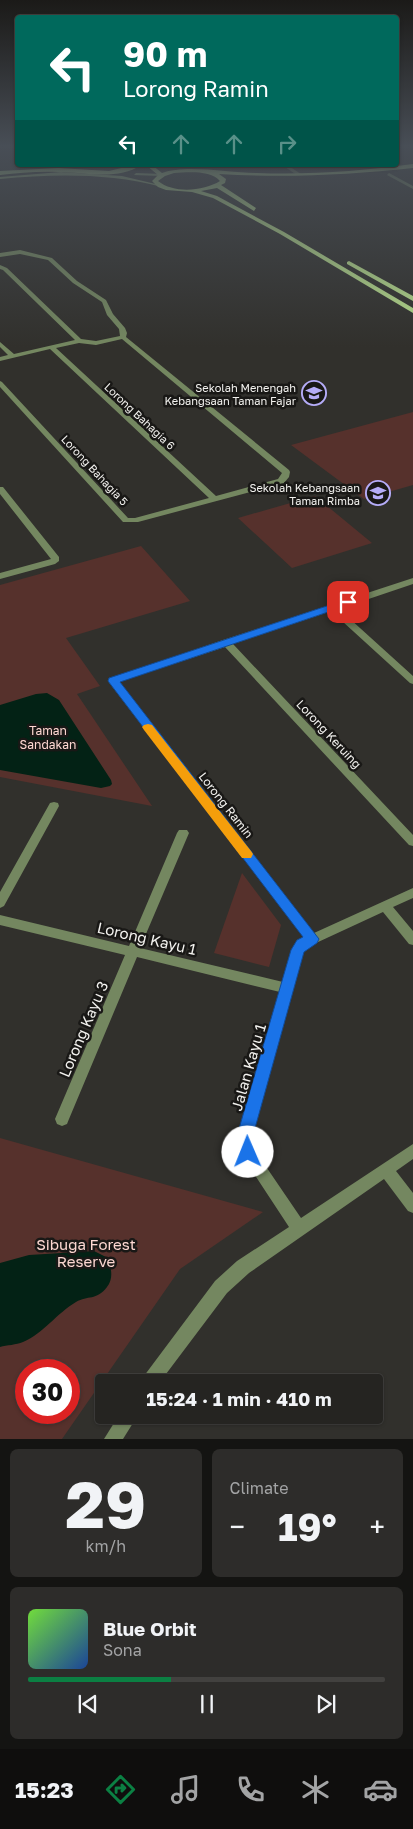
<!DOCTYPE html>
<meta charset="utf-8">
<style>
:root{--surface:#252421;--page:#2d2c2a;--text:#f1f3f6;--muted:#a3a4a5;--line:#42413f;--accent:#0b8043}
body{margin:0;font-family:"Golos Text",sans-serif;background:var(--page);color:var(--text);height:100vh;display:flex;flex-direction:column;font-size:19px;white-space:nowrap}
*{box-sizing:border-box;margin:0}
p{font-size:16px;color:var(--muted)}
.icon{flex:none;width:28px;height:28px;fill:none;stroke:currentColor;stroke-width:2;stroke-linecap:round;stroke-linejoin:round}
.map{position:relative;height:1439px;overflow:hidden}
.drawer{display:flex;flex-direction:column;gap:10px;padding:10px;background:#141412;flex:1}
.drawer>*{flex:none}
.top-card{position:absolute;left:15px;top:15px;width:384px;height:152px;border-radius:5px;box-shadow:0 1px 4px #0004,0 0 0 1px var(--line);background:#00695c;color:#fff;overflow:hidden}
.speed{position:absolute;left:15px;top:1359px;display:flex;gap:10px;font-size:25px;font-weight:700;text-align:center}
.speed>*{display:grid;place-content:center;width:65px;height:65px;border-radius:50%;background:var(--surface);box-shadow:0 1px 4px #0004,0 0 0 1px var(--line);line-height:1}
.speed .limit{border:8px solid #d22;background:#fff;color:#111}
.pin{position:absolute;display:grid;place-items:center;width:42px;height:42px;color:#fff;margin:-21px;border-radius:10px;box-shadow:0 2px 8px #0006}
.me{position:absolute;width:55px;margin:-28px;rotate:359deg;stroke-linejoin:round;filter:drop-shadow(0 0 4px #0008)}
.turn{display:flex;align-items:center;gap:18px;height:105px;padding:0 25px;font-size:22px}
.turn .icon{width:65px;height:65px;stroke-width:2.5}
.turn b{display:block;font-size:35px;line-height:42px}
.lanes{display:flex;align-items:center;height:48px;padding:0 25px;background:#0003;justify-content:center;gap:25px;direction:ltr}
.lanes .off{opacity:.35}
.big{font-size:38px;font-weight:700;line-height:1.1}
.drawer .card{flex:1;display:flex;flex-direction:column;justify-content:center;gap:8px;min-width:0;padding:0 18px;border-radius:8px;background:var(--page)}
.drawer .dial{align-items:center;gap:0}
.dial b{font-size:65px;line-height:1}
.song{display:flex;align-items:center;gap:15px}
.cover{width:60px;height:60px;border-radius:8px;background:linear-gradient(135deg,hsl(100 70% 55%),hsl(220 70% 35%))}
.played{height:5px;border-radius:2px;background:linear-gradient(90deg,var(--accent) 40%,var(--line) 40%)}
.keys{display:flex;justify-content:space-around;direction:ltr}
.heat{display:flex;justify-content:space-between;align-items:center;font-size:28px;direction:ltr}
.drawer .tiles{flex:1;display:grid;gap:10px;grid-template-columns:1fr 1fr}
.card:last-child{grid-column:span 2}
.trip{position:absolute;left:95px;top:1374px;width:288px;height:50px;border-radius:5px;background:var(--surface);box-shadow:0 1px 4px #0004,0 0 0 1px var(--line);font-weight:700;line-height:50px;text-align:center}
.menu{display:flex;height:80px;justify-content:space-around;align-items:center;background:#0f0e0d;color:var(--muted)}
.menu .icon{width:35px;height:35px}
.menu .on{color:var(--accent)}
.menu b{font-size:22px;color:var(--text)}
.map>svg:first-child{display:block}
.green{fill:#56312c;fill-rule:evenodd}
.water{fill:#032215}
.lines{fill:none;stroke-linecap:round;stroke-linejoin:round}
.minor{fill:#748760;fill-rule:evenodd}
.secondary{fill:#9ab879;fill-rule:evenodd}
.primary{fill:#b8de8b;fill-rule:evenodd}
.route{fill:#1a73e8;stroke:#114b97}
.slow{fill:#f59e0b}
.labels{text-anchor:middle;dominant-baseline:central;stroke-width:5;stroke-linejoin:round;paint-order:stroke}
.far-poi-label{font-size:11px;fill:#f3f2ef;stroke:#191816;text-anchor:end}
.far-street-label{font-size:11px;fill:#f3f2ef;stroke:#191816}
.park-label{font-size:12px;fill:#fdd8d2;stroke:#191816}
.street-label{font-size:12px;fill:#f3f2ef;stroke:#191816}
.near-street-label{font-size:15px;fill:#f3f2ef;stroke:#191816}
.near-park-label{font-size:15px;fill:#fdd8d2;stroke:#191816}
</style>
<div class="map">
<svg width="413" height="1439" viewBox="0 0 413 1439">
<rect width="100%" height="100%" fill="#31302c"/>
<path class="green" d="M 413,412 L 413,485 L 364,499 L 291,445 Z
M 315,496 L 372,543 L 292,568 L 238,518 Z
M 141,546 L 190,601 L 66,638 L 100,686 L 77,694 L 152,806 L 0,777 L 0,585 Z
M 242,873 L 281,925 L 269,967 L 214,953 Z
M 0,1138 L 263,1212 L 180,1269 L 62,1439 L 0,1439 ZM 26,1370 L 69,1370 L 69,1412 L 26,1412 Z"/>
<path class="water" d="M 47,693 L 59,700 L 111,780 L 112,784 L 110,786 L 101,788 L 0,770 L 0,705 L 36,694 Z
M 94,1251 L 108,1258 C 111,1268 114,1278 107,1287 C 96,1301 88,1295 76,1302 C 57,1313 44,1333 23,1342 C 16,1345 7,1345 0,1347 L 0,1263 L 29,1255 Z"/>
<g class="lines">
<path class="minor" d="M 282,165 L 287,165 L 301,174 L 297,175 Z
M 389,173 L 413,186 L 413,189 L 387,175 Z
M 20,250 L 52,258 L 77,281 L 106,300 L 113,314 L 125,328 L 127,333 L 126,337 L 289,470 L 290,472 L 289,477 L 284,483 L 138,522 L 123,522 L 0,387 L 0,381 L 2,382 L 128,518 L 135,518 L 209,498 L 50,349 L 0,361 L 0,357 L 8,355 L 0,347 L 0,342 L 14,354 L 75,340 L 3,270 L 0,269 L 0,265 L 7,268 L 81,339 L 96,341 L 120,336 L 119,329 L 107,315 L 102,302 L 73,283 L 48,260 L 20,254 L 0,257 L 0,253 ZM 122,339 L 282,473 L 278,479 L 216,496 L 56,348 L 79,343 L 96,345 Z
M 0,487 L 3,487 L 59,557 L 59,561 L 55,564 L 0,579 L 0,573 L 51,559 L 0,494 Z
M 413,578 L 413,584 L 339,609 L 413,676 L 413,684 L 410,683 L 331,611 L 233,644 L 413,835 L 413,846 L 409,845 L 225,647 L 119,682 L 314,933 L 413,888 L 413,898 L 393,907 L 413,931 L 413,945 L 409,944 L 383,912 L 316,943 L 306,948 L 304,951 L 251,1139 L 254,1149 L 301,1218 L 413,1144 L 413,1159 L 396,1171 L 413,1193 L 413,1213 L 408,1211 L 384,1179 L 249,1273 L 227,1293 L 160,1382 L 142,1382 L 144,1376 L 215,1281 L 237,1261 L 289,1227 L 243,1157 L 237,1139 L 280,992 L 137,957 L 69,1119 L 67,1124 L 62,1126 L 57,1124 L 55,1119 L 125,955 L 0,925 L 0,915 L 129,946 L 177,833 L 179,830 L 187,830 L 189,833 L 140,948 L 283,982 C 287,967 289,945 304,937 L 108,681 L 110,679 L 223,640 Z
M 54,802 L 58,803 L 59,806 L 4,906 L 0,908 L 0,892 L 50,803 Z
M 119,1415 L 138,1415 L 123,1439 L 104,1439 Z"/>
<path class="secondary" d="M 61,172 L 122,176 L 164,186 L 162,187 C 108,173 55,174 0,179 L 0,177 Z
M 136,173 L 161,174 L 163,175 L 161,176 L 134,175 Z"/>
<path class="primary" d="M 413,164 L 413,168 C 349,175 284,178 219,174 L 226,179 L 225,183 L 221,185 L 256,208 L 254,211 L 217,188 L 201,191 L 217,196 L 284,232 L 413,308 L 413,313 L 280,234 L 213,198 L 192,192 L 166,190 L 158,187 L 152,181 L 158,175 L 146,165 L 152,165 L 162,173 C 186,164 230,173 257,173 C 309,175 362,171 413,164 ZM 174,173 C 187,172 212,170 220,181 C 204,191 174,194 158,181 L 165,176 Z
M 134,165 L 141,165 C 118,181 84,172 58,172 C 38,171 19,173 0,175 L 0,171 L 58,168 L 109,171 Z
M 349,261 L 413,296 L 413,301 L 347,264 L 347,262 Z"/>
</g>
<linearGradient id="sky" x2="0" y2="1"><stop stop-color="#1b1a18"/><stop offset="0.42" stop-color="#484e56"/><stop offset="1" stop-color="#484e56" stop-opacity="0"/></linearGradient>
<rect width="413" height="347" fill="url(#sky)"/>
<path class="route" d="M 348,599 L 353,602 L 352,604 L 120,682 L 319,939 L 317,943 L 304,952 L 252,1139 L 256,1152 L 253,1158 L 248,1160 L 242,1158 L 236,1139 L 291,950 L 297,940 L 303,937 L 108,681 L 109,678 Z"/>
<path class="slow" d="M 148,724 L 152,725 L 251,851 L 253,854 L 251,858 L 242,858 L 144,730 L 142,727 L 144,725 Z"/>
<defs>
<symbol id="school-ring" viewBox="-11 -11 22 22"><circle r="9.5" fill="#191816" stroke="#b5acf8" stroke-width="1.5"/><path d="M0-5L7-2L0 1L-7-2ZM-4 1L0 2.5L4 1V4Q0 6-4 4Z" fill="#b5acf8"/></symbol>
</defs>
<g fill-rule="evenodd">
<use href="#school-ring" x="300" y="379" width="28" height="28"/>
<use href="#school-ring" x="364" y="479" width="28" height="28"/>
</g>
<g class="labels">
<g class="far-poi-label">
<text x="296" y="387">Sekolah Menengah<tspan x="296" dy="13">Kebangsaan Taman Fajar</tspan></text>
<text x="360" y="487">Sekolah Kebangsaan<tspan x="360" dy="13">Taman Rimba</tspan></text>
</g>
<g class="far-street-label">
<text transform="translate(140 416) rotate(43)">Lorong Bahagia 6</text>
<text transform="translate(95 470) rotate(47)">Lorong Bahagia 5</text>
</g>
<g class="park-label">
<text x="48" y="730">Taman<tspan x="48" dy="14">Sandakan</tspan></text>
</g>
<g class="street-label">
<text transform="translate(329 734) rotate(47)">Lorong Keruing</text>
<text transform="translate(226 805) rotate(52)">Lorong Ramin</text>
</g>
<g class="near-street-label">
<text transform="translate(147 938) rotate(13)">Lorong Kayu 1</text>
<text transform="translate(83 1029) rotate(-67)">Lorong Kayu 3</text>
<text transform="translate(248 1067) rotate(-74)">Jalan Kayu 1</text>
</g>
<g class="near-park-label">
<text x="86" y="1244">Sibuga Forest<tspan x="86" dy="17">Reserve</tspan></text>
</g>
</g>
</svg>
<div class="speed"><div class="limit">30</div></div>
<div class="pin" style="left:348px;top:602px;background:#d93025"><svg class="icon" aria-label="arrive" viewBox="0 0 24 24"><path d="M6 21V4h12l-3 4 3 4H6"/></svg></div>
<svg class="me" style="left:248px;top:1152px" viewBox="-20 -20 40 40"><circle r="19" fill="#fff"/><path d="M0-13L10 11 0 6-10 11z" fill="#1a73e8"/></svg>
<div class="trip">15:24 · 1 min · 410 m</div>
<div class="top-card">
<div class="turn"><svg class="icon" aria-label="left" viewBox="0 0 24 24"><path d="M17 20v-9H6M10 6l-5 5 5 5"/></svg><div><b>90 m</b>Lorong Ramin</div></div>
<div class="lanes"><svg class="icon" aria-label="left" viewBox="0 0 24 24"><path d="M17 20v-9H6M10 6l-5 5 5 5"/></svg><svg class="icon off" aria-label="ahead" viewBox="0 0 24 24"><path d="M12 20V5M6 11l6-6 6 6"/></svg><svg class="icon off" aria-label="ahead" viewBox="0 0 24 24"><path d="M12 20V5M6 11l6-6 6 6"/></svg><svg class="icon off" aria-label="right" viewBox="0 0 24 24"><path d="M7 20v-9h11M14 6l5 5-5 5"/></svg></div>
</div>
</div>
<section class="drawer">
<div class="tiles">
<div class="card dial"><b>29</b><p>km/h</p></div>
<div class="card"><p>Climate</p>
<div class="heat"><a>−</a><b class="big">19°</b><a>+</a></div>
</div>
<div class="card">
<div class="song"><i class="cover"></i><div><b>Blue Orbit</b><p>Sona</p></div></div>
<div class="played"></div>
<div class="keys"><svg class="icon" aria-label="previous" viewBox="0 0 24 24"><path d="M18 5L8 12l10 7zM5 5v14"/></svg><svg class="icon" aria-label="pause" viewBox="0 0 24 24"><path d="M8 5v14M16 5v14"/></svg><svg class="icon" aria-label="next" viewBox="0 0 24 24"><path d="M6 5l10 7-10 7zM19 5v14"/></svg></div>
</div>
</div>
</section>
<nav class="menu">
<b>15:23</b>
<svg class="icon on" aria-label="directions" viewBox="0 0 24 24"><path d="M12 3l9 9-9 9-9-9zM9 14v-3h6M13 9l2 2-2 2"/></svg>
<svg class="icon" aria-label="music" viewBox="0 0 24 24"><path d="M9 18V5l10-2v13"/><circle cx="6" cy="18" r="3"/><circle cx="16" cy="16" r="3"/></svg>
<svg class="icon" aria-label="phone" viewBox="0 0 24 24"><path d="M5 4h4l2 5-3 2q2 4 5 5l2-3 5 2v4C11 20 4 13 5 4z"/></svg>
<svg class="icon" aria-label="climate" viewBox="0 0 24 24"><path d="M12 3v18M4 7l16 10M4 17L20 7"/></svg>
<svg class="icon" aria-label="car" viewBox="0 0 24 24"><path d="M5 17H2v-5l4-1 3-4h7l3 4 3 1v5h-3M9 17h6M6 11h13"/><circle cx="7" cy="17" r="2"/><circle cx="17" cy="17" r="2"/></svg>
</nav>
